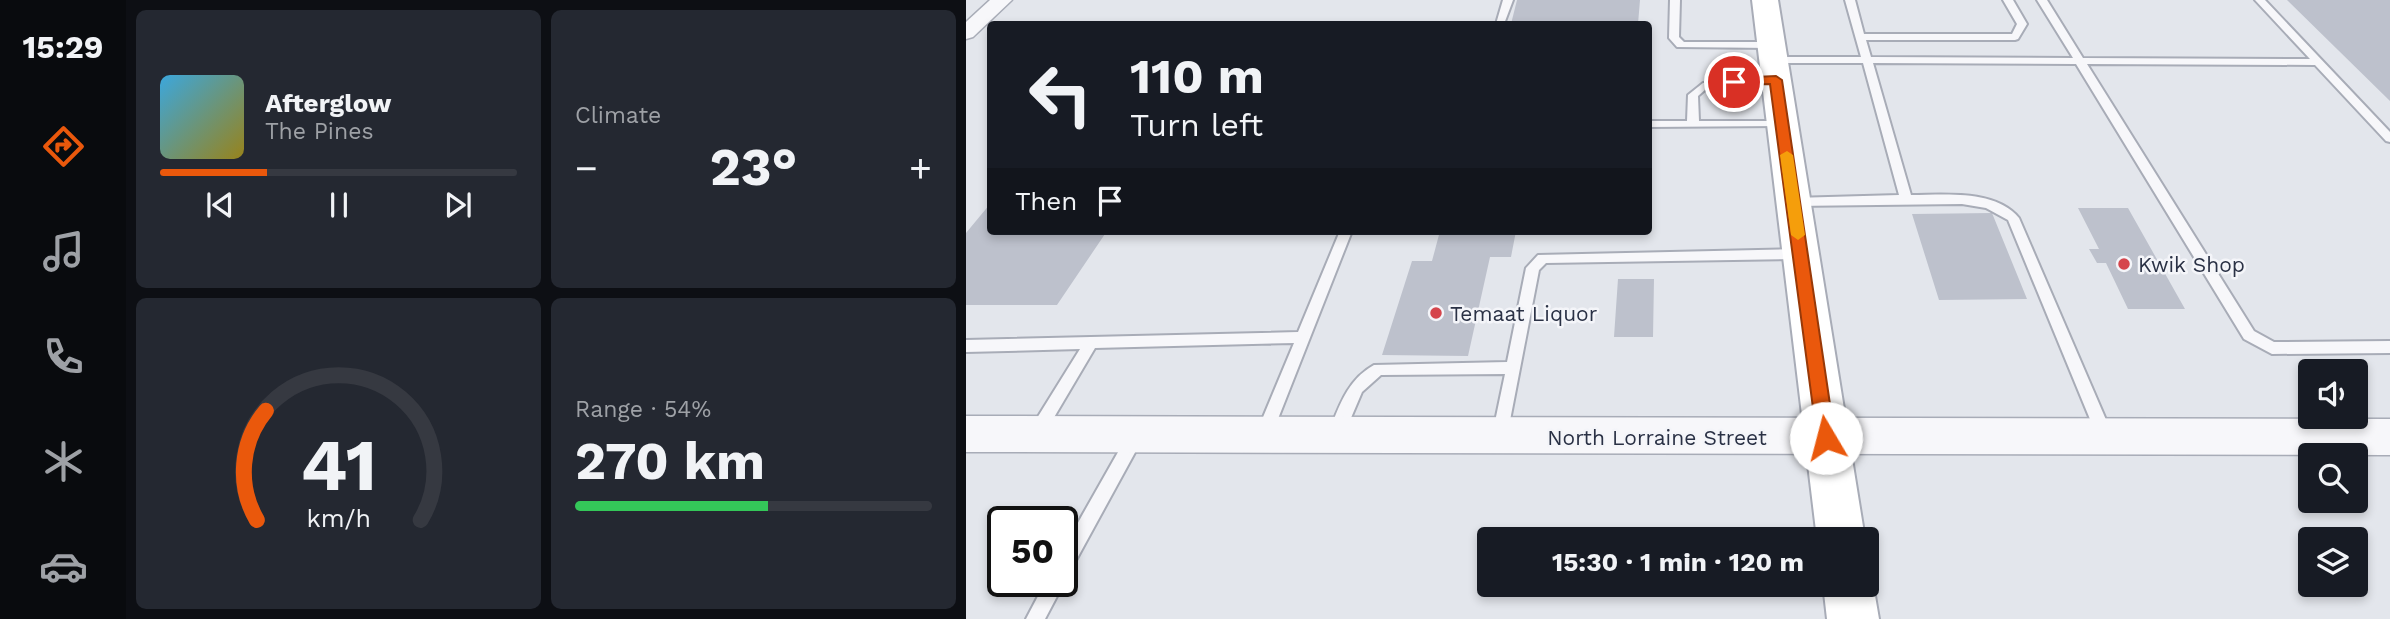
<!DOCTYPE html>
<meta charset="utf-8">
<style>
:root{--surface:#171b24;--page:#242831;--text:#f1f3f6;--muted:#9ea1a6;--line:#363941;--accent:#ea580c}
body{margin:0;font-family:"Work Sans",sans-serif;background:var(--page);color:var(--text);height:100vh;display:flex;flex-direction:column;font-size:26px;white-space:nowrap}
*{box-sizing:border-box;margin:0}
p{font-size:23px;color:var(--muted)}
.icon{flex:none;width:38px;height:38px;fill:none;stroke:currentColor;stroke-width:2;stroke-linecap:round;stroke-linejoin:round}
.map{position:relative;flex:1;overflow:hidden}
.details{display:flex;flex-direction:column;gap:10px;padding:10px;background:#0d0f14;width:840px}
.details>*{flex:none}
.top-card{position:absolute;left:21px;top:21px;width:665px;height:214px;border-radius:7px;box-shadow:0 4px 10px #0003;background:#171b24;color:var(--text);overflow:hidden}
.buttons{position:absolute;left:1332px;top:359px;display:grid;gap:14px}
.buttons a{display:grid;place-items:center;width:70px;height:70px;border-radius:7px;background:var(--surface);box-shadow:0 4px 10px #0003;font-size:35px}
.speed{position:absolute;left:21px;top:506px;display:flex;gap:14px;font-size:35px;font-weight:700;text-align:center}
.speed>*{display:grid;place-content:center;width:91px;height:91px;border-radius:50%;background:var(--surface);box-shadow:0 4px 10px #0003;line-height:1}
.speed .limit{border:4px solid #111;border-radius:10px;background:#fff;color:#111}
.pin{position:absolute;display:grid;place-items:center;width:60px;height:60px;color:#fff;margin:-30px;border:4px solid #fff;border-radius:50%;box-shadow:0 2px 7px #0007}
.me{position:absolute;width:77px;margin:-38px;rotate:352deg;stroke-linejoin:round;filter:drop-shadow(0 0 5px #0008)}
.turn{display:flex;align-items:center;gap:24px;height:147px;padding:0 28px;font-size:32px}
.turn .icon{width:91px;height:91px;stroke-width:2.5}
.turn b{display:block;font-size:49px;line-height:60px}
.then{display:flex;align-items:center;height:66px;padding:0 28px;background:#0003;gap:14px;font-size:26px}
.big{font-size:52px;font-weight:700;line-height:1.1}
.details .tile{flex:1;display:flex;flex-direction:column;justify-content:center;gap:10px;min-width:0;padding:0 24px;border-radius:10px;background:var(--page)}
.details .dial{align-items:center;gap:0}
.dial svg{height:182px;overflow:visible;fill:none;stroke:var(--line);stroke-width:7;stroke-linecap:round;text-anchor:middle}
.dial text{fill:var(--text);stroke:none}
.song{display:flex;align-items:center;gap:21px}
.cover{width:84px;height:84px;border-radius:10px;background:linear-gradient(135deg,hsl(200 70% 55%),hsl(50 70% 35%))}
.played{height:7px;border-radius:4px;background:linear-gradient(90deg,var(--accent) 30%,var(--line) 30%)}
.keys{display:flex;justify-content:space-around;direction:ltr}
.heat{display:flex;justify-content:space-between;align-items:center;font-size:38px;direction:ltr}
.charge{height:10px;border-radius:5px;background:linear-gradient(90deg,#34c759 54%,var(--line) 0)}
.details .tiles{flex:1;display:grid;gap:10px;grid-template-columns:repeat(2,1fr)}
.trip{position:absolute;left:511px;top:527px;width:402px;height:70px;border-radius:7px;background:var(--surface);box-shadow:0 4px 10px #0003;font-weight:700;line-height:70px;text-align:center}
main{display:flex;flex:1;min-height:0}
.menu{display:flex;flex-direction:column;width:126px;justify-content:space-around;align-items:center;background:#090b0e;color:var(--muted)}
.menu .icon{width:49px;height:49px}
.menu .active{color:var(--accent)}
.menu b{font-size:32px;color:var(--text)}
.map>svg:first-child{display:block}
.building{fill:#bdc1cc}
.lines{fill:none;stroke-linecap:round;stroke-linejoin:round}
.service-casing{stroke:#a8acb7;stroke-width:4}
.minor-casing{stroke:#a8acb7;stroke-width:3}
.tertiary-casing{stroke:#a8acb7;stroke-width:3}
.secondary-casing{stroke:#a8acb7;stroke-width:4}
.service{fill:#f7f7fa;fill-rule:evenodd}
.minor{fill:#f7f7fa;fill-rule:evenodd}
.tertiary{fill:#f7f7fa;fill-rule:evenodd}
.secondary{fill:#fff;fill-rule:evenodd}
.route{fill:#ea580c;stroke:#983908;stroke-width:2}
.slow{fill:#f59e0b}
.poi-dot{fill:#d5454c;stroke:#f4f5f9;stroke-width:2.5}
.labels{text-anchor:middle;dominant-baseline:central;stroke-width:5;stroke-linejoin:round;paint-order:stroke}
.poi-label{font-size:21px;fill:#2a3145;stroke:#f4f5f9;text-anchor:start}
.street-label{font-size:21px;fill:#2a3145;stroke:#f4f5f9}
</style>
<main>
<nav class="menu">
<b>15:29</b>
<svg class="icon active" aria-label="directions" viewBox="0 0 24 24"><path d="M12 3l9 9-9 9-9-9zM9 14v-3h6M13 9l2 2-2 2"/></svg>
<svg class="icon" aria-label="music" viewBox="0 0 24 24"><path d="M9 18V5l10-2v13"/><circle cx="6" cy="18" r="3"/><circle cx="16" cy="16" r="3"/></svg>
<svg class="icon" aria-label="phone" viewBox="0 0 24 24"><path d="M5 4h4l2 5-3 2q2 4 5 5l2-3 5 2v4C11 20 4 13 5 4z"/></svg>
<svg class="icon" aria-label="climate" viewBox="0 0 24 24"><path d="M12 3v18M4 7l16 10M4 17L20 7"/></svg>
<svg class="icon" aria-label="car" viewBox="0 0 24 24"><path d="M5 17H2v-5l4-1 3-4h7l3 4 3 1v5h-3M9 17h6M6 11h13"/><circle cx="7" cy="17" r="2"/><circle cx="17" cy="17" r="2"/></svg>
</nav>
<section class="details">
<div class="tiles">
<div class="tile">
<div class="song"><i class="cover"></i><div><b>Afterglow</b><p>The Pines</p></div></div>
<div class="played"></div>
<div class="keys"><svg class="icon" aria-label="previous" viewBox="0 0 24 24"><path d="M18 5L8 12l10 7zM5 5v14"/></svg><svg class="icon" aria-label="pause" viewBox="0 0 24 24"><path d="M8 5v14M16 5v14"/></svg><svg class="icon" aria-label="next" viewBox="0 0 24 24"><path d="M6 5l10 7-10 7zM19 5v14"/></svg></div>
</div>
<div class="tile"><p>Climate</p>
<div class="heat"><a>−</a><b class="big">23°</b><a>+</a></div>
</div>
<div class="tile dial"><svg viewBox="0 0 100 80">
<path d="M14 69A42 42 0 1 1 86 69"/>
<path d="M14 69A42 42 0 0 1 18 21" stroke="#ea580c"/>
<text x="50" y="56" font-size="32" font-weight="700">41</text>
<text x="50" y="72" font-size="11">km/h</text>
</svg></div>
<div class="tile"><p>Range · 54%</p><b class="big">270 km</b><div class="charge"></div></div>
</div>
</section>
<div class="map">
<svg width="1424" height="619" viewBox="0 0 1424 619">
<rect width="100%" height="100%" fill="#e3e6ec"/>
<path class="building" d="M 551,0 L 674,0 L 672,24 L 545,24 Z
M 1321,0 L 1424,0 L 1424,101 Z
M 24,204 L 24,231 L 141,231 L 91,305 L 0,305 L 0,233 Z
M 1112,208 L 1162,208 L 1219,309 L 1162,309 L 1140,263 L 1131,263 L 1123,249 L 1133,249 Z
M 1026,213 L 1061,299 L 973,300 L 946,214 Z
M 474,231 L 550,231 L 545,257 L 524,257 L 502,356 L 416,355 L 446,261 L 466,261 Z
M 652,279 L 688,279 L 687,337 L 648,337 Z"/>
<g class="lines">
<defs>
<path id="service" d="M 537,0 L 547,0 L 538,24 L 530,24 Z
M 704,0 L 714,0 L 713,37 L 718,42 L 805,42 L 810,45 L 805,48 L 711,47 L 703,38 Z
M 879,0 L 889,0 L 898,34 L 1046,34 L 1051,24 L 1037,0 L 1047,0 L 1061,24 L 1052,39 L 1049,40 L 900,40 L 905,57 L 1107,58 L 1071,0 L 1081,0 L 1117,58 L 1344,59 L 1289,0 L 1299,0 L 1424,132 L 1424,142 L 1420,141 L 1349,65 L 1121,64 L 1288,331 L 1308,342 L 1424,341 L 1424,353 L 1306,354 L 1278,339 L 1110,64 L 907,63 L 945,195 C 979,195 1029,189 1053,218 L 1147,436 L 1145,441 L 1139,443 L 1133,441 L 1042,220 L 1020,208 L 996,204 L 827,206 L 821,202 L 827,198 L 933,195 L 897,63 L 807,63 L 802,60 L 807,57 L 895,57 Z
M 810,77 L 815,80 L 814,82 L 740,89 L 732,96 L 733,121 L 816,121 L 822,124 L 820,126 L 682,127 L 682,121 L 721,121 L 722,95 L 737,83 Z
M 374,231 L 386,231 L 306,434 L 304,439 L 298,441 L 292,439 L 290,434 L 328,343 L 129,348 L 77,436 L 71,438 L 65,436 L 63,431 L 114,349 L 0,352 L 0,340 L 332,332 Z
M 833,249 L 840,254 L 833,259 L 580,263 L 573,270 L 540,441 L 534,443 L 528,441 L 526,436 L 539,374 L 415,375 L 396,392 L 376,439 L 370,441 L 364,439 L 362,434 C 373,407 381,380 408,365 L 541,362 L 560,268 L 572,255 Z
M 170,429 L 176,431 L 178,436 L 102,575 L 97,577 L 99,581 L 79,619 L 60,619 L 80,581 L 96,581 L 96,551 L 164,431 Z"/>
<path id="minor" d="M 24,0 L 46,0 L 7,37 L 0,39 L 0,22 Z"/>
<path id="tertiary" d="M 0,416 L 1424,419 L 1424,455 L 0,452 Z"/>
<path id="secondary" d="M 786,0 L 812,0 L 899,539 L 851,539 Z
M 901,570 L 907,584 L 913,619 L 861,619 L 857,584 L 901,584 Z"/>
</defs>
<use href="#service" class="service-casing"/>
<use href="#minor" class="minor-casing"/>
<use href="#tertiary" class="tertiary-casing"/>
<use href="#secondary" class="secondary-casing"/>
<use href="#service" class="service"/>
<use href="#minor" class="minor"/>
<use href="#tertiary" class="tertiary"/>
<use href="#secondary" class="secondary"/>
</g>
<path class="route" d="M 810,76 L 816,80 L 869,438 L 867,444 L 854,444 L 851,438 L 804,84 L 768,85 L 762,82 L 768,78 Z"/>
<path class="slow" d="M 821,151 L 827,155 L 839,235 L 832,240 L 825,235 L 814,155 Z"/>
<g class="poi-dot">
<circle cx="1158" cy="264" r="7"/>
<circle cx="470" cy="313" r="7"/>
</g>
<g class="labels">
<g class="poi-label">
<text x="1172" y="264">Kwik Shop</text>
<text x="484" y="313">Temaat Liquor</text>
</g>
<g class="street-label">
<text x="691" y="437">North Lorraine Street</text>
</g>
</g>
</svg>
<div class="buttons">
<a><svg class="icon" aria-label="sound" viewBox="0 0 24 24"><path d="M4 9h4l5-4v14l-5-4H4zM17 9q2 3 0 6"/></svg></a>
<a><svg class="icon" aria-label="search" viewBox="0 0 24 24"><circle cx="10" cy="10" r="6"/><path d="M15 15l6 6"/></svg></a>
<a><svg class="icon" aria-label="layers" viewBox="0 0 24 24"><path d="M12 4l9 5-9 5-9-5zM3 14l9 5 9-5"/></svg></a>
</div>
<div class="speed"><div class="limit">50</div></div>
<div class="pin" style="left:768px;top:82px;background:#d93025"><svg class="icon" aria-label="arrive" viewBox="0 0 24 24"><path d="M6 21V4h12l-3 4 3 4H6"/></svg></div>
<svg class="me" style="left:860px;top:438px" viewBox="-20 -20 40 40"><circle r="19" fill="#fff"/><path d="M0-13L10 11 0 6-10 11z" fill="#ea580c"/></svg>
<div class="trip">15:30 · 1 min · 120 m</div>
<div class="top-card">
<div class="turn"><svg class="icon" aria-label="left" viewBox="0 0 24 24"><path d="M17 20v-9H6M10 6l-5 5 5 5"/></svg><div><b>110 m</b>Turn left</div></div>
<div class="then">Then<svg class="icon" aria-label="arrive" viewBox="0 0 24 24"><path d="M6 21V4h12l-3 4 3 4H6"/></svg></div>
</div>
</div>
</main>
